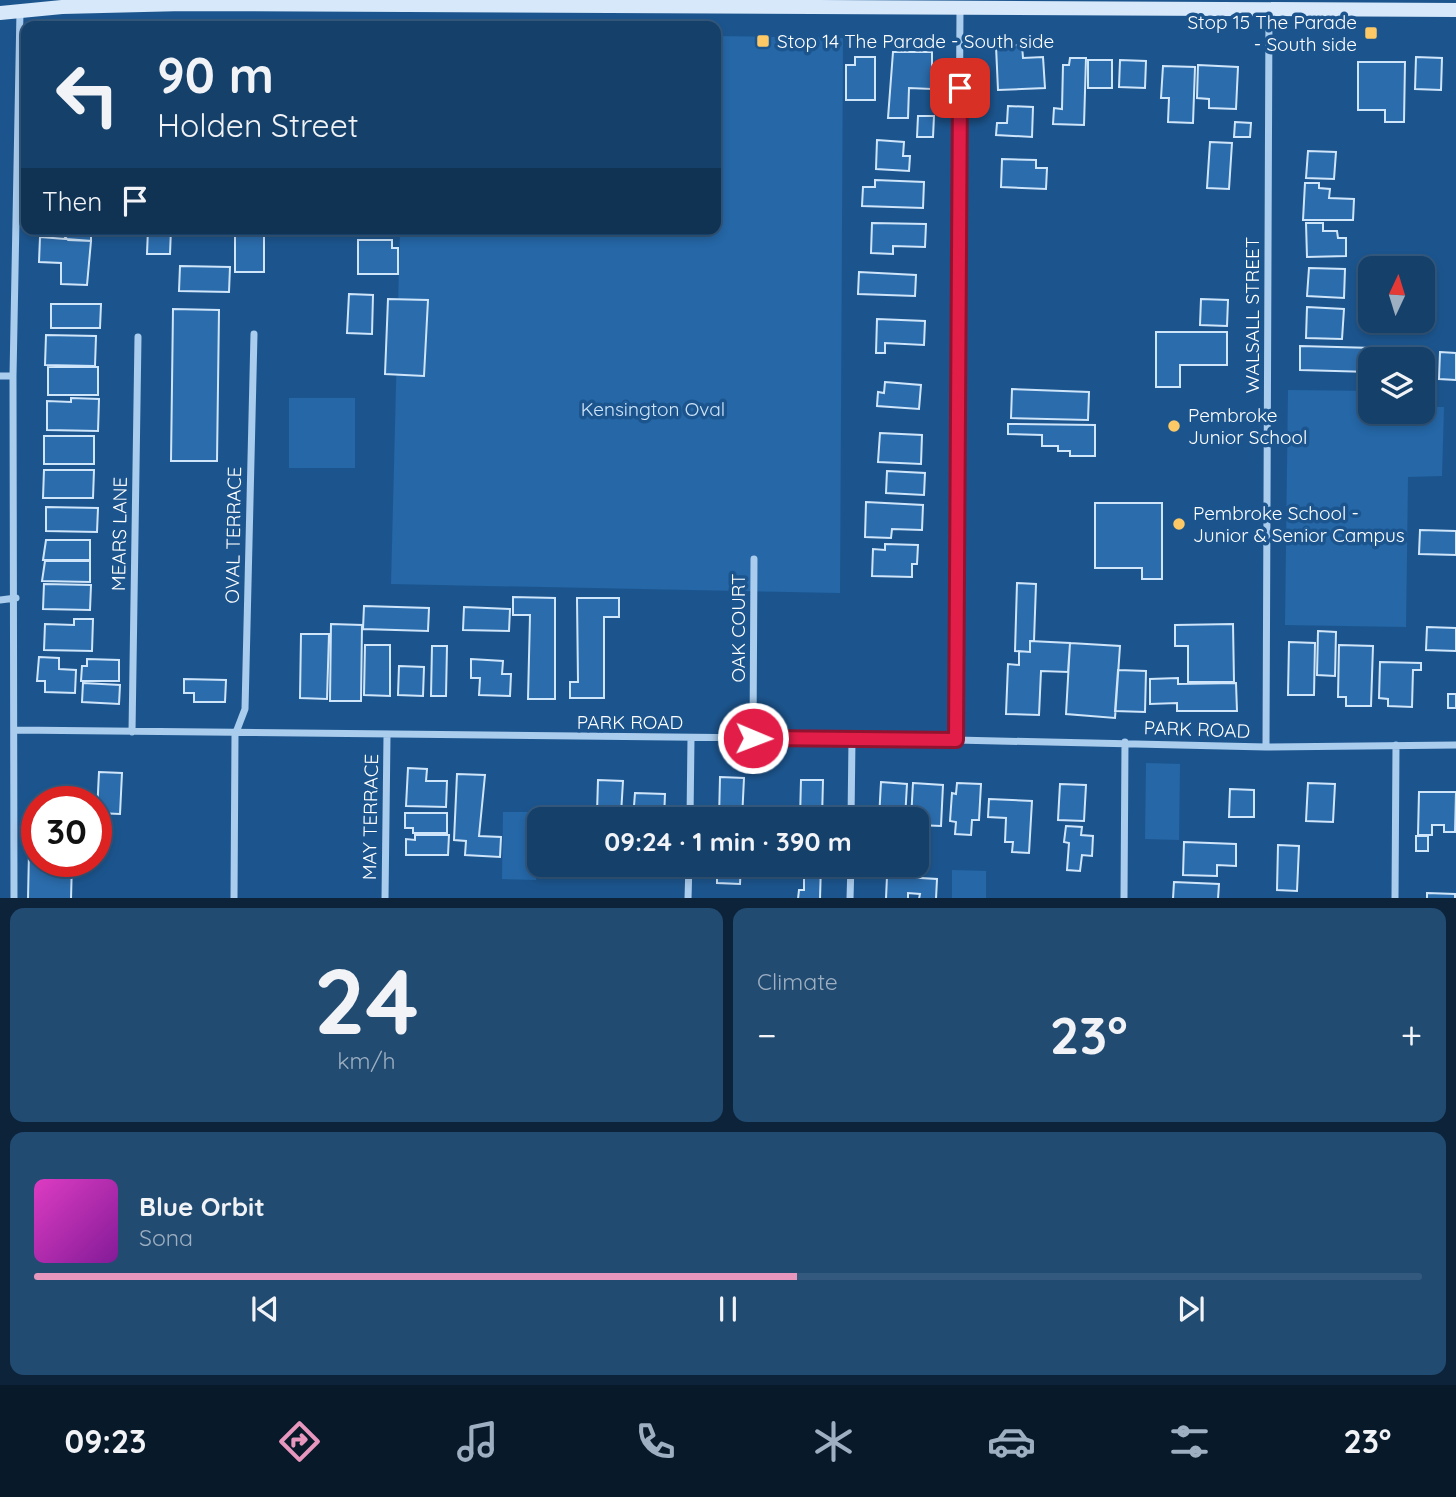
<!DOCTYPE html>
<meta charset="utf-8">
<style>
:root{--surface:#15406a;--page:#224b72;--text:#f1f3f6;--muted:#9dafc1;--line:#34597e;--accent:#e797bd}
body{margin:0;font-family:Quicksand,sans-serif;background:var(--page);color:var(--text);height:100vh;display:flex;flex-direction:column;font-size:26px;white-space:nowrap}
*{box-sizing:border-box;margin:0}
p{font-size:23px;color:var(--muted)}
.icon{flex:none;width:38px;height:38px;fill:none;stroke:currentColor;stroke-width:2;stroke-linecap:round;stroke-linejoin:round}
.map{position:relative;height:898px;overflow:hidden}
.sheet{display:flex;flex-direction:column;gap:10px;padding:10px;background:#0c233a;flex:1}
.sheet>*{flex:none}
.hud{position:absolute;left:21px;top:21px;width:700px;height:214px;border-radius:14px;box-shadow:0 4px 10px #0003,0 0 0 2px var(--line);background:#15406a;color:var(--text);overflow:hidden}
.needle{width:46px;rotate:4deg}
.fabs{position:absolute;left:1358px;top:256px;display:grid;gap:14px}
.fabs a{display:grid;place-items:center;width:77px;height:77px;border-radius:14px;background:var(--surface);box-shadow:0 4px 10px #0003,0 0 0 2px var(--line);font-size:35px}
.speed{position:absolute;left:21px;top:786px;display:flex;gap:14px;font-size:35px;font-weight:700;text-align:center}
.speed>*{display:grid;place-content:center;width:91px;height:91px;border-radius:50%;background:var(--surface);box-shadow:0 4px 10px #0003,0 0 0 2px var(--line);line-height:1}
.speed .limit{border:10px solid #d22;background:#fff;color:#111}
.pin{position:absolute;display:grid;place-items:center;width:60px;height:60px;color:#fff;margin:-30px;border-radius:14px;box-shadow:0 4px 10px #0006}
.me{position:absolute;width:77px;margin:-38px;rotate:91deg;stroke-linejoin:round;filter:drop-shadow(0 0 5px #0008)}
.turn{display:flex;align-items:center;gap:24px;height:147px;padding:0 21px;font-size:32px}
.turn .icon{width:91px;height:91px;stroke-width:2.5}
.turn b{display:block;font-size:49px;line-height:60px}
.then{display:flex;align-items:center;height:66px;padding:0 21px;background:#0003;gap:14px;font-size:26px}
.big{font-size:52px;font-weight:700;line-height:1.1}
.sheet .tile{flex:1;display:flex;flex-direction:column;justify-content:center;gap:10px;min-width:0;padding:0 24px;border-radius:14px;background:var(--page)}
.sheet .dial{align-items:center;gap:0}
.dial b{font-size:91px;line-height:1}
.song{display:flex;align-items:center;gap:21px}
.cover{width:84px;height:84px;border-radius:10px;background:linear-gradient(135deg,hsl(310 70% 55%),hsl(290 70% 35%))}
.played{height:7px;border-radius:4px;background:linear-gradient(90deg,var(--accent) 55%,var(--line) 55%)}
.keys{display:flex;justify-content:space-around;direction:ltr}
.heat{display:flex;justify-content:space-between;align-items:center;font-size:38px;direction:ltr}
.sheet .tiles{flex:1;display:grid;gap:10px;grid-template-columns:1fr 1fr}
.tile:last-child{grid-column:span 2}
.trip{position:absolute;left:527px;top:807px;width:402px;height:70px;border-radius:14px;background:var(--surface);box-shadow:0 4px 10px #0003,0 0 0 2px var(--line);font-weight:700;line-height:70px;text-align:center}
.tab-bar{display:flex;height:112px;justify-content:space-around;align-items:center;background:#081a2a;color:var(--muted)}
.tab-bar .icon{width:49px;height:49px}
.tab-bar .selected{color:var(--accent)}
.tab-bar b{font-size:32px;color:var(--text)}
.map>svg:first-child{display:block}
.green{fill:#2567a7}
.building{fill:#2b6cac;stroke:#cfe5fa;stroke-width:2}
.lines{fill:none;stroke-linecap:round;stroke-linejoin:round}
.street{stroke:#aacced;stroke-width:7}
.secondary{stroke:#d6e8fa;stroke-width:14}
.route-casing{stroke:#92132f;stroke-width:18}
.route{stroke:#e11d48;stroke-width:12}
.poi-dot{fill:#fdc967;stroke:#1c558e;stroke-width:2.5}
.labels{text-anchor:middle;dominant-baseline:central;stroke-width:7;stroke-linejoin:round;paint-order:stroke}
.poi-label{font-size:19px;fill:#fff;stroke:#1c558e;text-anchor:start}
.street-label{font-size:19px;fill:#fff;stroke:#1c558e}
.park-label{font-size:19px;fill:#cfe5fa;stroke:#1c558e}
</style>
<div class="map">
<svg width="1456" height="899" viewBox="0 0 1456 899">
<rect width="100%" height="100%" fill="#1c558e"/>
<path class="green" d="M 716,36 L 843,38 L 840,593 L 391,584 L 400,229 L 716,229 Z
M 1288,390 L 1370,391 L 1370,411 L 1423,411 L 1423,407 L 1444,407 L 1442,476 L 1408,477 L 1406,627 L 1285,625 Z
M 289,398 L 355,398 L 355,468 L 289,468 Z
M 1146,763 L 1180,764 L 1179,840 L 1145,839 Z
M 503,812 L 536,812 L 536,880 L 502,879 Z
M 952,870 L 986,871 L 986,898 L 952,898 Z"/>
<path class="building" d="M 1022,45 L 1023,58 L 1043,57 L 1045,88 L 998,90 L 996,46 Z
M 893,52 L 932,52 L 932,89 L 909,88 L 908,118 L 888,118 Z
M 855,57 L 875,57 L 875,100 L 846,100 L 846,65 L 855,65 Z
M 1416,57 L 1442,58 L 1441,90 L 1415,89 Z
M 1070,58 L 1086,58 L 1084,125 L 1053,124 L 1054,108 L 1062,109 L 1063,65 L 1069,65 Z
M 1088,60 L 1112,60 L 1112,88 L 1088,88 Z
M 1120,60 L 1146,61 L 1145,88 L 1119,87 Z
M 1358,62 L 1405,62 L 1404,122 L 1385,122 L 1385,110 L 1358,110 Z
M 1198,65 L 1238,67 L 1236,109 L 1209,108 L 1209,99 L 1197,98 Z
M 1163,66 L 1195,67 L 1193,123 L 1168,122 L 1169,98 L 1161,98 Z
M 1008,106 L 1033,107 L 1032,137 L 996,135 L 997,123 L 1007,123 Z
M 918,116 L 934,116 L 933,137 L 917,137 Z
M 1235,122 L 1251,123 L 1250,137 L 1234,137 Z
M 877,140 L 904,142 L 903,156 L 910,156 L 909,171 L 876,169 Z
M 1210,142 L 1232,143 L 1229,189 L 1207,188 Z
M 1308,151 L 1336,152 L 1334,179 L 1306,178 Z
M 1002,159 L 1036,160 L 1036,168 L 1047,168 L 1046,189 L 1001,187 Z
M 875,180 L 924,182 L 923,208 L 862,206 L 863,187 L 875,187 Z
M 1305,183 L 1319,183 L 1319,188 L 1330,189 L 1329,198 L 1354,199 L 1353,220 L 1303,220 Z
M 872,223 L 926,224 L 925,247 L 893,246 L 893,254 L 871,253 Z
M 1306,223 L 1323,223 L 1323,231 L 1337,231 L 1338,238 L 1346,238 L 1346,256 L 1307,257 Z
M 57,229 L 91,229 L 91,241 L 68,240 Z
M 148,229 L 171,229 L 170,254 L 147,254 Z
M 235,229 L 264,229 L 264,272 L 235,272 Z
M 40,237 L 91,241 L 87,285 L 61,284 L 61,263 L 39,262 Z
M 358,240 L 392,240 L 392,248 L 398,248 L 398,274 L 358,274 Z
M 180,266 L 230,267 L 229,292 L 179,291 Z
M 1309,268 L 1345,269 L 1344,298 L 1307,296 Z
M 859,272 L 916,275 L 915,296 L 858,294 Z
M 349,294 L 373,295 L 372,334 L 347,333 Z
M 388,299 L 428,300 L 424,376 L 385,374 Z
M 1201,299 L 1228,300 L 1227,326 L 1200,325 Z
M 51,304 L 101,304 L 100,328 L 51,328 Z
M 1307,307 L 1344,309 L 1342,339 L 1306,338 Z
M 173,309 L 219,310 L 217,461 L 171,461 Z
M 877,319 L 925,321 L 924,345 L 885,343 L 885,353 L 876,353 Z
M 1156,332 L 1227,332 L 1227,365 L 1180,365 L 1180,387 L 1156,387 Z
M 46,335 L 96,336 L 95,366 L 45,365 Z
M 1300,346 L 1374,348 L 1374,359 L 1370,359 L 1370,372 L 1300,370 Z
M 1440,352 L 1456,353 L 1456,380 L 1439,379 Z
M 48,367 L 98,367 L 98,395 L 48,395 Z
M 885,382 L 921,385 L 919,409 L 877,406 L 878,392 L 884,393 Z
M 1012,389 L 1089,392 L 1088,420 L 1011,418 Z
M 71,398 L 99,399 L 98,431 L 47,430 L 47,401 L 71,402 Z
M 1008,424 L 1095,425 L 1095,456 L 1070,456 L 1070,451 L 1058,451 L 1058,446 L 1042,446 L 1042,435 L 1008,434 Z
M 880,433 L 922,435 L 921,464 L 878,462 Z
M 44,436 L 94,436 L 94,464 L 44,464 Z
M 44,470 L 94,470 L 93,498 L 43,498 Z
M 887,471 L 925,473 L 924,495 L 886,493 Z
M 866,502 L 923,505 L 922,530 L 892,529 L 891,538 L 865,537 Z
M 1095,503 L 1162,503 L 1162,579 L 1142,579 L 1142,568 L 1095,568 Z
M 46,507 L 98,508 L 97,532 L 46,531 Z
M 1420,530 L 1456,531 L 1456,555 L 1419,554 Z
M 46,540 L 90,540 L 90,560 L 43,560 Z
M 885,544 L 918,545 L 917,564 L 912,564 L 912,577 L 872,576 L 873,549 L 885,550 Z
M 45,561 L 90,561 L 90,582 L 42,581 Z
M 1017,583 L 1036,584 L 1034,641 L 1030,641 L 1030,652 L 1015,651 Z
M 44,584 L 91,585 L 90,610 L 43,609 Z
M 513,597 L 555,598 L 555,699 L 528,699 L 530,615 L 513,615 Z
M 577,598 L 619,598 L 619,617 L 604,617 L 604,698 L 570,698 L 570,682 L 578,682 Z
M 364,606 L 429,608 L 428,631 L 363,629 Z
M 464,607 L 510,609 L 509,631 L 463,630 Z
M 74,619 L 93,619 L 92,651 L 44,650 L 45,624 L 74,625 Z
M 331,624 L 362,625 L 361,701 L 330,701 Z
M 1233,624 L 1234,682 L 1188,682 L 1188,646 L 1175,646 L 1175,625 Z
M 1427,627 L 1456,628 L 1456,651 L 1426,650 Z
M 1318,631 L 1336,632 L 1335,676 L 1317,675 Z
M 301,634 L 329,634 L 327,699 L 300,698 Z
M 1030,641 L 1070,643 L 1068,672 L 1041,671 L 1039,715 L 1006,714 L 1008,664 L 1019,665 L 1019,651 L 1030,652 Z
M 1289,642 L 1315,643 L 1314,695 L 1288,695 Z
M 1070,643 L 1120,646 L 1115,718 L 1066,714 Z
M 365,645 L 390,645 L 390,696 L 364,695 Z
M 1339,645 L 1373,646 L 1371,706 L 1346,706 L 1346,697 L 1338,697 Z
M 432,646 L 447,646 L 446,696 L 431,696 Z
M 39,657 L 59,658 L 59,669 L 76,670 L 75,693 L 45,692 L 45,681 L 37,681 Z
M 87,659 L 119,660 L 119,681 L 81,681 L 82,666 L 87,666 Z
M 471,659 L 503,661 L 502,674 L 511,674 L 510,696 L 479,695 L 480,678 L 471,678 Z
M 1380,662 L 1421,663 L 1421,670 L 1413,670 L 1412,707 L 1388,706 L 1388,699 L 1379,698 Z
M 399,666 L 424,667 L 423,696 L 398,695 Z
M 1118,670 L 1146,671 L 1145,712 L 1115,711 Z
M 1178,678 L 1178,684 L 1236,683 L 1237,711 L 1177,711 L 1177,703 L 1150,704 L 1150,679 Z
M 184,679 L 226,680 L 225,702 L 194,702 L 194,693 L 184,693 Z
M 83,683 L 120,685 L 119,704 L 82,702 Z
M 1448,694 L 1456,694 L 1456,708 L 1448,708 Z
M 408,768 L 427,769 L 426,781 L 447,781 L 446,807 L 406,806 Z
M 99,772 L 122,773 L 120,814 L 97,813 Z
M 457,774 L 485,775 L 479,836 L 501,837 L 500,857 L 465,855 L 466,841 L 454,840 Z
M 720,777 L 744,778 L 742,819 L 719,819 Z
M 598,780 L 623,781 L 621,814 L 597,813 Z
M 801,780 L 823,780 L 822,819 L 800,819 Z
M 881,782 L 907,784 L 905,819 L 879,819 Z
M 913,783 L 943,785 L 941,826 L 917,825 L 917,819 L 911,819 Z
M 957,783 L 981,784 L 979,820 L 972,820 L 971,835 L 955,834 L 956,822 L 950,821 L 952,793 L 956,794 Z
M 1308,783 L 1335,784 L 1333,822 L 1306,821 Z
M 1060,784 L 1086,785 L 1084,821 L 1058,820 Z
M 1230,789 L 1254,790 L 1254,817 L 1229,817 Z
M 1419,792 L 1456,792 L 1455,832 L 1444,832 L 1444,825 L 1432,825 L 1432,835 L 1418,835 Z
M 635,793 L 665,794 L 664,819 L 633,819 Z
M 989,799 L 1032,801 L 1029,853 L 1012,852 L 1013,842 L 1005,842 L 1006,818 L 988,817 Z
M 405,813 L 447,813 L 447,833 L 413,833 L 413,828 L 405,828 Z
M 1066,826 L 1082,827 L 1081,835 L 1093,836 L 1092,856 L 1082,855 L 1080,871 L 1067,870 L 1069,843 L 1064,842 Z
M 415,835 L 449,835 L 448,855 L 406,855 L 406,839 L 415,840 Z
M 1416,836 L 1428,836 L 1428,851 L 1416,851 Z
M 1184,842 L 1236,844 L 1236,866 L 1217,865 L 1217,876 L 1183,875 Z
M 1278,845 L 1299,846 L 1297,891 L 1277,890 Z
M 29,851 L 37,851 L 37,861 L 72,861 L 71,899 L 28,899 Z
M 717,864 L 741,864 L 740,884 L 717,883 Z
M 798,864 L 821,864 L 820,899 L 798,899 L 799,890 L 804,890 L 804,878 L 798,878 Z
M 887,876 L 937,879 L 936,899 L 919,899 L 920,894 L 908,893 L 908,899 L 886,899 Z
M 1174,882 L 1219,884 L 1218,899 L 1173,899 Z
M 1427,893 L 1455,894 L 1455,899 L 1427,899 Z"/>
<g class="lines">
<path class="street" d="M 0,376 L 13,376
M 0,600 L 16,598
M 14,730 L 956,740 L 1266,747 L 1456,745
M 132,732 L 138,337
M 753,738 L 754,559
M 956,740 L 960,8
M 1266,747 L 1269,10
M 690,819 L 691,738
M 851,819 L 852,740
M 14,899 L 13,376 L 20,11
M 234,899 L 235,735 L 245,709 L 254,334
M 385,899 L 387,736
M 688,899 L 689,864
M 850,899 L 851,864
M 1124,899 L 1125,742
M 1395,899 L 1396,745"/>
<path class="secondary" d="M 0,13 L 62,7 L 184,4 L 1456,10"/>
</g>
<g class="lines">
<defs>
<path id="route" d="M 753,738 L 956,740 L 960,88"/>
</defs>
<use href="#route" class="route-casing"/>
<use href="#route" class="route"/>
</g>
<g class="poi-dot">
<rect x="1364" y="26" width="14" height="14" rx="3.5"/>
<rect x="756" y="34" width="14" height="14" rx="3.5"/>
<circle cx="1174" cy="426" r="7"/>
<circle cx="1179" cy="524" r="7"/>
</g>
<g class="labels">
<g class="poi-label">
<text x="1357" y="22" text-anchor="end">Stop 15 The Parade<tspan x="1357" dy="22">- South side</tspan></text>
<text x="777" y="41">Stop 14 The Parade - South side</text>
<text x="1188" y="415">Pembroke<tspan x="1188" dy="22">Junior School</tspan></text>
<text x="1193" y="513">Pembroke School -<tspan x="1193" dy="22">Junior &amp; Senior Campus</tspan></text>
</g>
<g class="street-label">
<text transform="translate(1252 315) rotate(-90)">WALSALL STREET</text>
<text transform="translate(119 534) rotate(-89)">MEARS LANE</text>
<text transform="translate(233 535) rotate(-89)">OVAL TERRACE</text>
<text transform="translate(738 628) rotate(-90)">OAK COURT</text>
<text x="630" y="722">PARK ROAD</text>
<text transform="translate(1197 729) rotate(2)">PARK ROAD</text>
<text transform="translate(370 817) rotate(-89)">MAY TERRACE</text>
</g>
<g class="park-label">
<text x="653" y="409">Kensington Oval</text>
</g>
</g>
</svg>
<div class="fabs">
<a><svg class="needle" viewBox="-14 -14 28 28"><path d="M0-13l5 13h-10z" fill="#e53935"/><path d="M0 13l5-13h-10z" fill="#9dafc1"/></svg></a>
<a><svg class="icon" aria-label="layers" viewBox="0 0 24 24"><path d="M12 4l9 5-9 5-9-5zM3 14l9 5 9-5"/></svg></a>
</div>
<div class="speed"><div class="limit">30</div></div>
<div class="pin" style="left:960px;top:88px;background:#d93025"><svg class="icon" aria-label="arrive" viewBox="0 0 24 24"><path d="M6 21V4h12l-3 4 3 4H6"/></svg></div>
<svg class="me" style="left:753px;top:738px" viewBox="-20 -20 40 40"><circle r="17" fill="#e11d48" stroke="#fff" stroke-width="3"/><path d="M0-11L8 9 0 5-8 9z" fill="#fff"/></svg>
<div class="trip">09:24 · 1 min · 390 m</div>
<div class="hud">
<div class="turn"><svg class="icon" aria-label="left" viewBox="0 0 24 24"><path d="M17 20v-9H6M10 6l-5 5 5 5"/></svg><div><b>90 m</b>Holden Street</div></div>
<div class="then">Then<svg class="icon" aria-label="arrive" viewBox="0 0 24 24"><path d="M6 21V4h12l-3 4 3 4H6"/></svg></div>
</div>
</div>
<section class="sheet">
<div class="tiles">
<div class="tile dial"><b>24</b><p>km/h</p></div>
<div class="tile"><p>Climate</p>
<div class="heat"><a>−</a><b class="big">23°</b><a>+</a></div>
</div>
<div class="tile">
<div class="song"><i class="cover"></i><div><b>Blue Orbit</b><p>Sona</p></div></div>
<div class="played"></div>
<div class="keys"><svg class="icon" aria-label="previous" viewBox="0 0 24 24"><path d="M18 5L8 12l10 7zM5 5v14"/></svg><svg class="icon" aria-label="pause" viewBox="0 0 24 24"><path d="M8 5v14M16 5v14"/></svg><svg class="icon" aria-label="next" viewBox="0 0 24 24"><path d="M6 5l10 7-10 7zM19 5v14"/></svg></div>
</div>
</div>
</section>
<nav class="tab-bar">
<b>09:23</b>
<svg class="icon selected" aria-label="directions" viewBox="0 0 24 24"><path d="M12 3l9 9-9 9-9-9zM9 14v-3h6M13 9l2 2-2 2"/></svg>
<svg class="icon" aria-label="music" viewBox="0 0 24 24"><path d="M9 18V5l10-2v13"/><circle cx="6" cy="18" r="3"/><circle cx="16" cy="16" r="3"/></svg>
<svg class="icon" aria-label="phone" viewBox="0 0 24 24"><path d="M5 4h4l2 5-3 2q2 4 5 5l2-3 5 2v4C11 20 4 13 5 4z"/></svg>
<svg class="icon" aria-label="climate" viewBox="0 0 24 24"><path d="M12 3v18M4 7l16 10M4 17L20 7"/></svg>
<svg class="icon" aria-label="car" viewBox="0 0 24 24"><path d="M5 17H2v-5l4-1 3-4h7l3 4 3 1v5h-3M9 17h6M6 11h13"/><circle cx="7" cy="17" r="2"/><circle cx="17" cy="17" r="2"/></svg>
<svg class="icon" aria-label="filters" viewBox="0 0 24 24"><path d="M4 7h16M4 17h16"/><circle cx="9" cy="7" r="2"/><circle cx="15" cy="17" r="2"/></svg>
<b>23°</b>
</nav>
